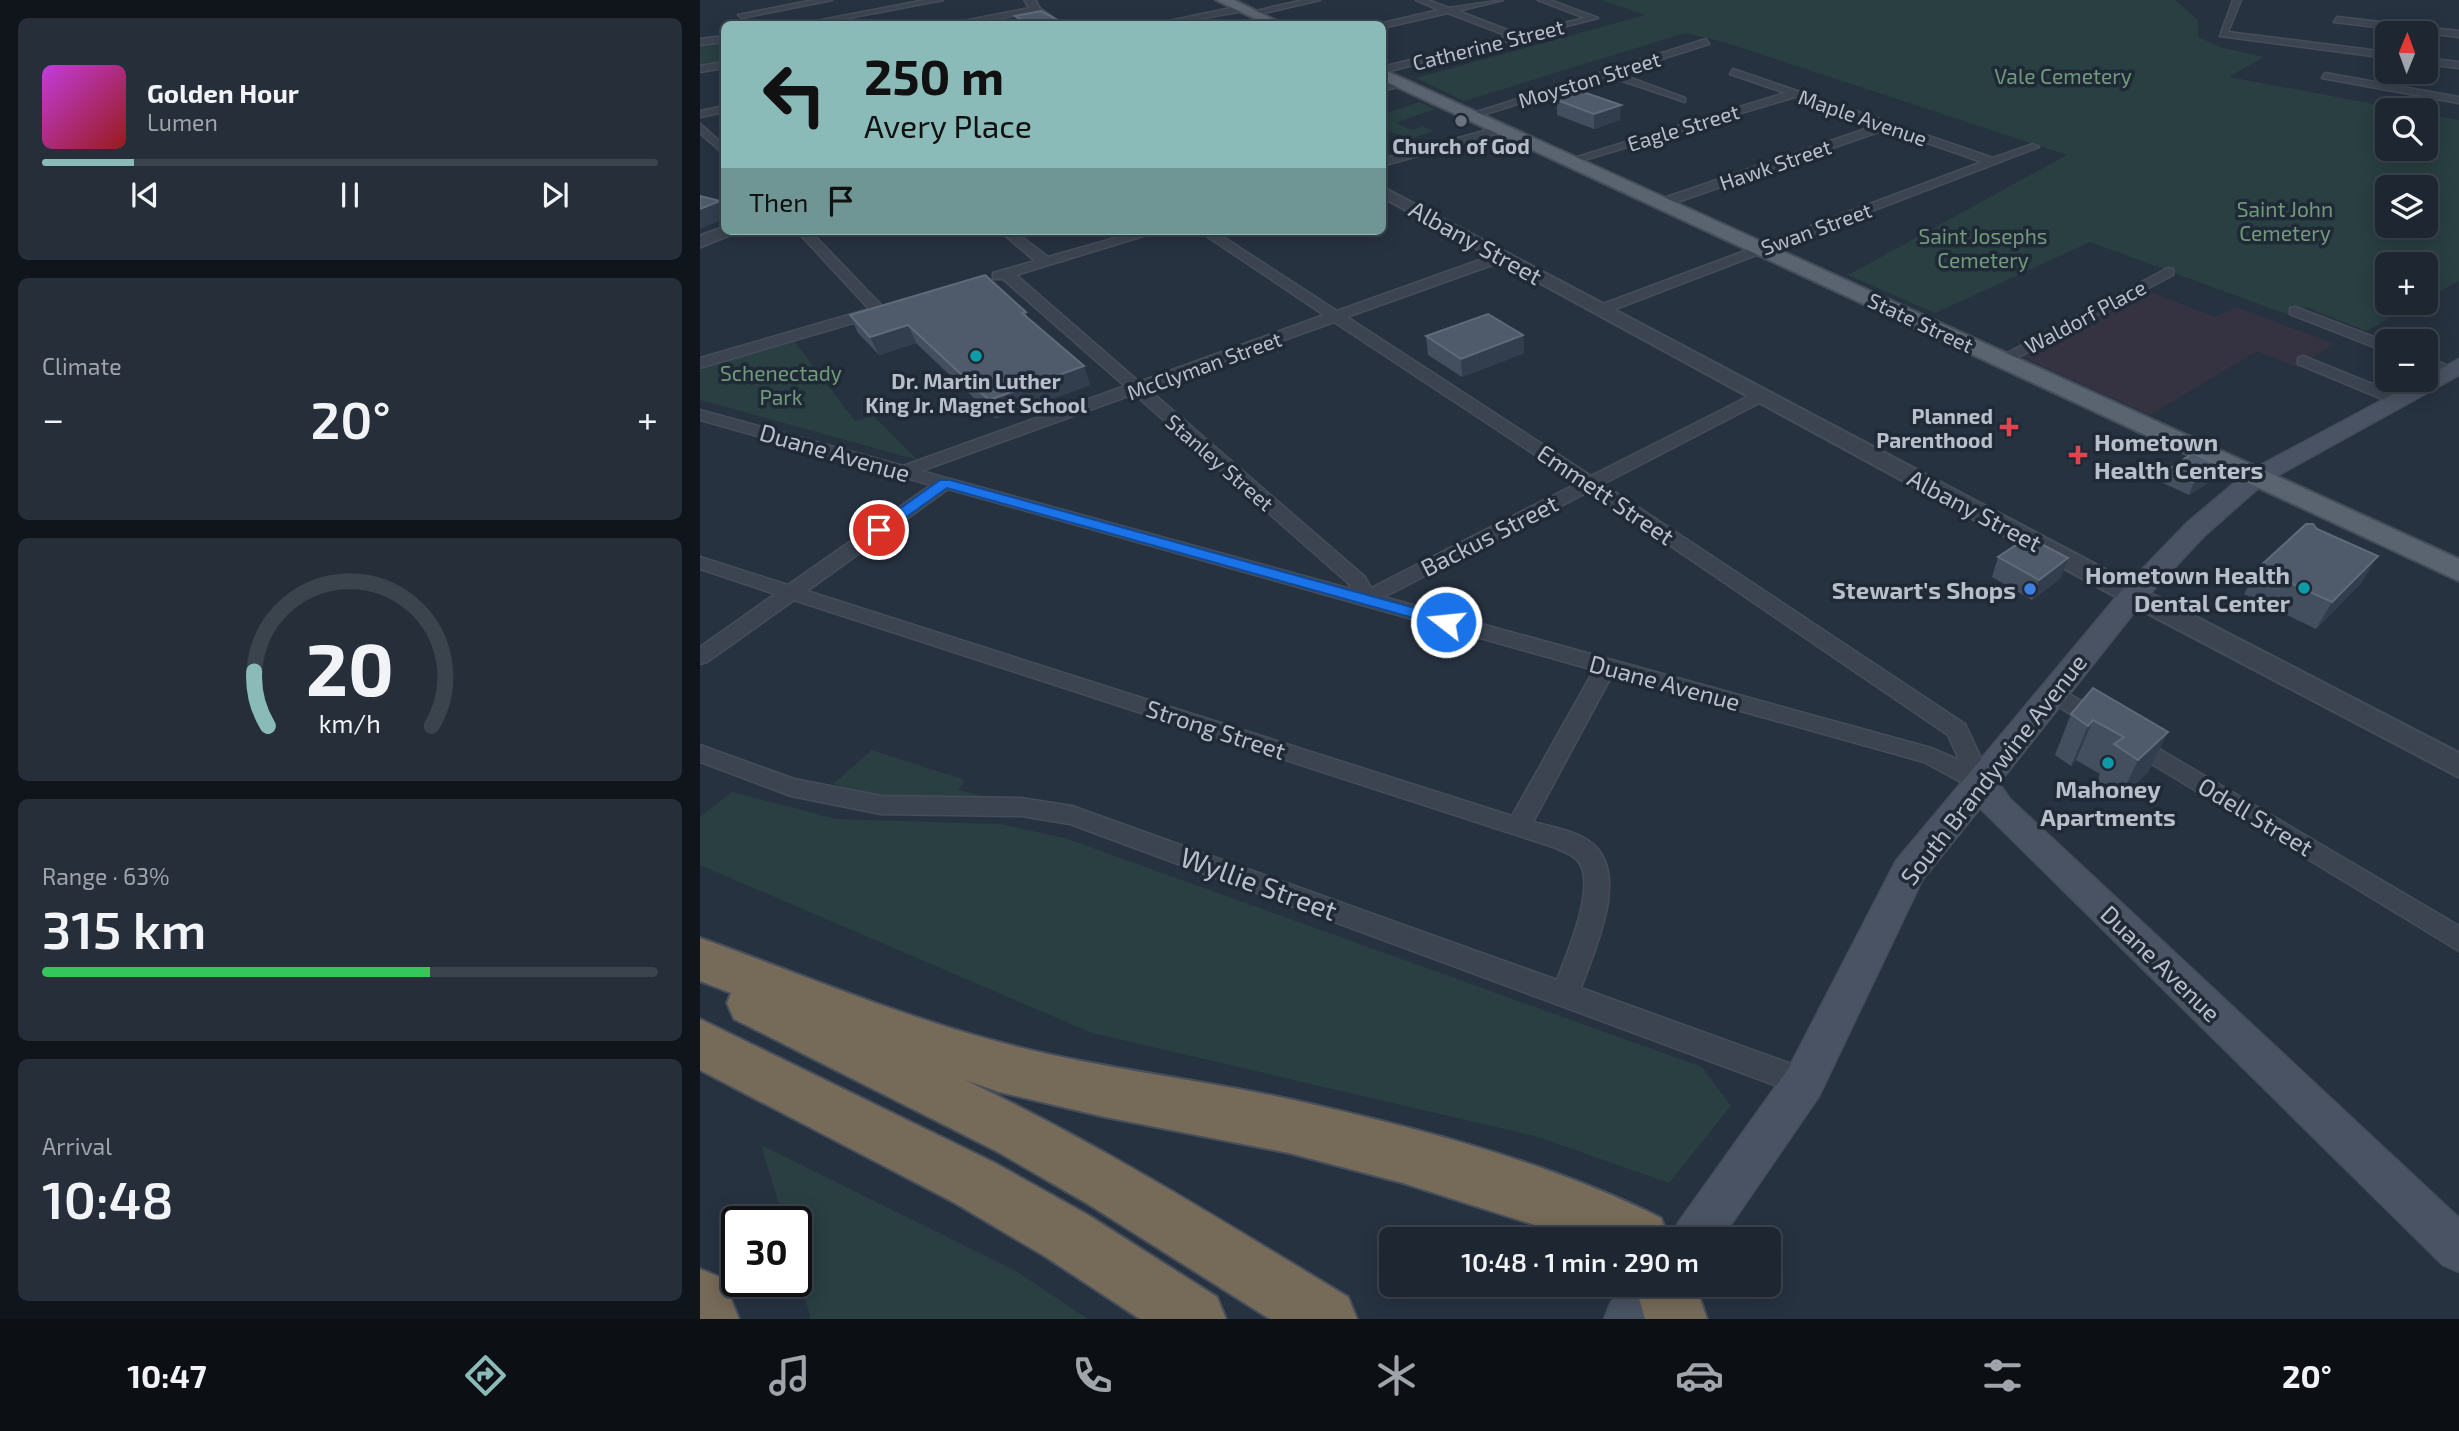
<!DOCTYPE html>
<meta charset="utf-8">
<style>
:root{--surface:#1d2631;--page:#252e39;--text:#f1f3f6;--muted:#a0a5ab;--line:#3b434d;--accent:#8bbbb9}
body{margin:0;font-family:"Exo 2",sans-serif;background:var(--page);color:var(--text);height:100vh;display:flex;flex-direction:column;font-size:26px;white-space:nowrap}
*{box-sizing:border-box;margin:0}
p{font-size:23px;color:var(--muted)}
.icon{flex:none;width:38px;height:38px;fill:none;stroke:currentColor;stroke-width:2;stroke-linecap:round;stroke-linejoin:round}
.map{position:relative;flex:1;overflow:hidden}
.sheet{display:flex;flex-direction:column;gap:18px;padding:18px;background:#10151b;width:700px}
.sheet>*{flex:none}
.top-card{position:absolute;left:21px;top:21px;width:665px;height:214px;border-radius:10px;box-shadow:0 4px 18px #0003,0 0 0 2px var(--line);background:#8bbbb9;color:#111;overflow:hidden}
.needle{width:46px;rotate:1deg}
.fabs{position:absolute;left:1675px;top:21px;display:grid;gap:14px}
.fabs a{display:grid;place-items:center;width:63px;height:63px;border-radius:10px;background:var(--surface);box-shadow:0 4px 18px #0003,0 0 0 2px var(--line);font-size:35px}
.speed{position:absolute;left:21px;top:1206px;display:flex;gap:14px;font-size:35px;font-weight:700;text-align:center}
.speed>*{display:grid;place-content:center;width:91px;height:91px;border-radius:50%;background:var(--surface);box-shadow:0 4px 18px #0003,0 0 0 2px var(--line);line-height:1}
.speed .limit{border:4px solid #111;border-radius:10px;background:#fff;color:#111}
.pin{position:absolute;display:grid;place-items:center;width:60px;height:60px;color:#fff;margin:-30px;border:4px solid #fff;border-radius:50%;box-shadow:0 2px 7px #0007}
.me{position:absolute;width:77px;margin:-38px;rotate:286deg;stroke-linejoin:round;filter:drop-shadow(0 0 5px #0008)}
.turn{display:flex;align-items:center;gap:24px;height:147px;padding:0 28px;font-size:32px}
.turn .icon{width:91px;height:91px;stroke-width:2.5}
.turn b{display:block;font-size:49px;line-height:60px}
.then{display:flex;align-items:center;height:66px;padding:0 28px;background:#0003;gap:14px;font-size:26px}
.big{font-size:52px;font-weight:600;line-height:1.1}
.sheet .card{flex:1;display:flex;flex-direction:column;justify-content:center;gap:10px;min-width:0;padding:0 24px;border-radius:10px;background:var(--page)}
.sheet .dial{align-items:center;gap:0}
.dial svg{height:182px;overflow:visible;fill:none;stroke:var(--line);stroke-width:7;stroke-linecap:round;text-anchor:middle}
.dial text{fill:var(--text);stroke:none}
.song{display:flex;align-items:center;gap:21px}
.cover{width:84px;height:84px;border-radius:10px;background:linear-gradient(135deg,hsl(290 70% 55%),hsl(0 70% 35%))}
.played{height:7px;border-radius:4px;background:linear-gradient(90deg,var(--accent) 15%,var(--line) 15%)}
.keys{display:flex;justify-content:space-around;direction:ltr}
.heat{display:flex;justify-content:space-between;align-items:center;font-size:38px;direction:ltr}
.charge{height:10px;border-radius:5px;background:linear-gradient(90deg,#34c759 63%,var(--line) 0)}
.trip{position:absolute;left:679px;top:1227px;width:402px;height:70px;border-radius:10px;background:var(--surface);box-shadow:0 4px 18px #0003,0 0 0 2px var(--line);font-weight:600;line-height:70px;text-align:center}
.tabs{display:flex;height:112px;justify-content:space-around;align-items:center;background:#0c0f14;color:var(--muted)}
.tabs .icon{width:49px;height:49px}
.tabs .active{color:var(--accent)}
.tabs b{font-size:32px;color:var(--text)}
main{display:flex;flex:1;min-height:0}
.map>svg:first-child{display:block}
.medical{fill:#353342}
.green{fill:#293f42;fill-rule:evenodd}
.lines{fill:none;stroke-linecap:round;stroke-linejoin:round}
.minor-casing{stroke:#454d5a;stroke-width:3}
.tertiary-casing{stroke:#454d5a;stroke-width:4}
.secondary-casing{stroke:#454d5a;stroke-width:3}
.primary-casing{stroke:#454d5a;stroke-width:4}
.motorway-casing{stroke:#464f5b;stroke-width:4}
.minor{fill:#3b4450;fill-rule:evenodd}
.tertiary{fill:#3b4450;fill-rule:evenodd}
.secondary{fill:#4a5363;fill-rule:evenodd}
.primary{fill:#5a6370;fill-rule:evenodd}
.motorway{fill:#766a59;fill-rule:evenodd}
.wall{fill:#434e5e}
.shaded-wall{fill:#323e4e}
.building{fill:#4f5b6a;stroke:#606a79;stroke-width:2}
.route{fill:#1a73e8;stroke:#114b97;stroke-width:2}
.worship-dot{fill:#6b7280;stroke:#202936;stroke-width:2.5}
.culture-dot{fill:#0f9aa8;stroke:#202936;stroke-width:2.5}
.health-dot{fill:#e0444e;stroke:#202936;stroke-width:2.5}
.shop-dot{fill:#3f7fe0;stroke:#202936;stroke-width:2.5}
.labels{text-anchor:middle;dominant-baseline:central;stroke-width:7;stroke-linejoin:round;paint-order:stroke}
.far-street-label{font-size:21px;fill:#b8bfcb;stroke:#202936}
.far-park-label{font-size:21px;fill:#709a7a;stroke:#202936}
.far-poi-label{font-size:21px;font-weight:bold;fill:#b8bfcb;stroke:#202936}
.street-label{font-size:24px;fill:#b8bfcb;stroke:#202936}
.poi-label{font-size:24px;font-weight:bold;fill:#b8bfcb;stroke:#202936;text-anchor:end}
.near-street-label{font-size:28px;fill:#b8bfcb;stroke:#202936}
</style>
<main>
<section class="sheet">
<div class="card">
<div class="song"><i class="cover"></i><div><b>Golden Hour</b><p>Lumen</p></div></div>
<div class="played"></div>
<div class="keys"><svg class="icon" aria-label="previous" viewBox="0 0 24 24"><path d="M18 5L8 12l10 7zM5 5v14"/></svg><svg class="icon" aria-label="pause" viewBox="0 0 24 24"><path d="M8 5v14M16 5v14"/></svg><svg class="icon" aria-label="next" viewBox="0 0 24 24"><path d="M6 5l10 7-10 7zM19 5v14"/></svg></div>
</div>
<div class="card"><p>Climate</p>
<div class="heat"><a>−</a><b class="big">20°</b><a>+</a></div>
</div>
<div class="card dial"><svg viewBox="0 0 100 80">
<path d="M14 69A42 42 0 1 1 86 69"/>
<path d="M14 69A42 42 0 0 1 8 45" stroke="#8bbbb9"/>
<text x="50" y="56" font-size="32" font-weight="700">20</text>
<text x="50" y="72" font-size="11">km/h</text>
</svg></div>
<div class="card"><p>Range · 63%</p><b class="big">315 km</b><div class="charge"></div></div>
<div class="card"><p>Arrival</p><b class="big">10:48</b></div>
</section>
<div class="map">
<svg width="1759" height="1319" viewBox="0 0 1759 1319">
<rect width="100%" height="100%" fill="#273241"/>
<path class="medical" d="M 1445,290 L 1515,317 L 1535,307 L 1634,344 L 1597,367 L 1557,351 L 1450,415 L 1318,355 Z"/>
<path class="green" d="M 901,0 L 1475,0 L 1498,20 L 1498,37 L 1523,48 L 1564,57 L 1529,77 L 1707,110 L 1687,110 L 1687,149 L 1726,149 L 1726,114 L 1759,120 L 1759,281 L 1726,299 L 1726,264 L 1687,264 L 1687,303 L 1718,303 L 1666,331 L 1606,307 L 1589,315 L 1390,242 L 1235,313 L 1148,275 L 1367,155 L 1024,42 L 985,33 L 764,101 L 716,78 L 945,15 ZM 1687,187 L 1726,187 L 1726,226 L 1687,226 Z
M 24,40 L 24,62 L 0,66 L 0,44 Z
M 720,102 L 735,109 L 695,123 L 712,130 L 722,126 L 733,131 L 711,139 L 683,129 L 683,114 Z
M 94,341 L 155,421 L 173,416 L 218,460 L 0,400 L 0,370 Z
M 172,750 L 265,780 L 258,790 L 297,799 L 174,795 L 133,784 Z
M 32,792 L 136,819 L 300,824 L 365,838 L 1002,1067 L 1031,1106 L 969,1183 L 835,1136 L 392,1033 L 0,865 L 0,817 Z
M 61,1145 L 318,1272 L 388,1319 L 111,1319 L 96,1266 L 96,1222 L 84,1221 Z"/>
<g class="lines">
<defs>
<path id="minor" d="M 114,0 L 132,0 L 42,18 L 38,15 Z
M 225,0 L 243,0 L 117,24 L 101,24 Z
M 603,0 L 620,0 L 551,16 L 547,13 Z
M 716,0 L 728,0 L 749,8 L 803,0 L 758,11 L 818,34 L 885,18 L 838,0 L 850,0 L 898,18 L 682,73 L 682,67 L 808,36 L 748,13 L 682,28 L 682,24 L 678,24 L 739,10 Z
M 1533,0 L 1541,0 L 1528,32 L 1687,52 L 1687,58 L 1520,36 Z
M 541,6 L 544,11 L 470,24 L 454,24 Z
M 335,7 L 338,12 L 265,24 L 248,24 Z
M 1637,17 L 1759,31 L 1759,37 L 1634,22 Z
M 24,36 L 24,42 L 0,45 L 0,39 Z
M 1006,39 L 1009,44 L 917,73 L 985,98 L 985,102 L 908,76 L 776,117 L 767,115 Z
M 1726,58 L 1759,62 L 1759,68 L 1726,64 Z
M 24,62 L 24,68 L 0,72 L 0,66 Z
M 1033,69 L 1293,158 L 1333,144 L 1339,147 L 905,313 L 895,313 L 895,307 L 1282,162 L 1187,129 L 966,206 L 958,206 L 958,200 L 1177,125 L 1095,97 L 874,163 L 864,161 L 1085,93 L 1030,74 Z
M 1625,73 L 1759,97 L 1759,103 L 1622,78 Z
M 701,80 L 705,85 L 682,91 L 682,85 Z
M 24,106 L 24,112 L 0,117 L 0,111 Z
M 0,124 L 24,145 L 24,154 L 0,133 Z
M 802,126 L 806,127 L 806,131 L 682,166 L 682,159 Z
M 97,231 L 110,231 L 184,308 L 184,314 L 0,368 L 0,358 L 169,309 Z
M 300,231 L 314,231 L 348,257 L 440,231 L 460,231 L 316,275 L 439,382 L 624,315 L 499,231 L 514,231 L 637,311 L 799,253 L 809,253 L 809,259 L 647,317 L 891,476 L 1057,392 L 1069,392 L 1069,398 L 903,484 L 1265,724 L 1292,782 L 1288,788 L 1280,791 L 1272,788 L 1224,762 L 912,675 L 833,822 C 852,827 879,831 894,845 C 929,877 894,951 881,988 L 1114,1072 L 1119,1082 L 1114,1092 L 1104,1096 L 370,824 L 321,816 L 181,814 L 91,796 L 0,762 L 0,745 L 94,779 L 181,796 L 321,798 L 372,806 L 857,980 C 867,953 895,890 880,864 C 875,855 862,851 853,847 L 94,600 L 7,662 L 0,664 L 0,647 L 75,594 L 0,569 L 0,557 L 88,585 L 231,485 L 0,420 L 0,410 L 203,466 L 425,386 L 303,279 L 293,279 L 293,273 L 335,261 ZM 634,322 L 878,483 L 671,588 L 665,577 L 448,389 ZM 434,394 L 649,584 L 651,589 L 221,471 ZM 248,489 L 894,670 L 812,816 L 107,591 ZM 890,491 L 1248,735 L 1259,760 L 1231,748 L 684,597 Z
M 1468,268 L 1473,269 L 1473,275 L 1307,363 L 1297,363 L 1294,360 Z
M 1595,307 L 1687,342 L 1687,352 L 1590,314 L 1590,308 Z
M 1603,356 L 1704,397 L 1706,400 L 1704,403 L 1692,403 L 1598,364 L 1598,358 Z
M 1726,357 L 1754,368 L 1757,371 L 1749,376 L 1726,367 Z
M 1353,685 L 1410,717 L 1413,723 L 1410,729 L 1394,729 L 1345,698 L 1342,693 L 1345,688 Z
M 1432,733 L 1759,926 L 1759,951 L 1424,747 L 1421,741 L 1424,735 Z"/>
<path id="tertiary" d="M 325,0 L 335,0 L 339,8 L 361,24 C 344,25 332,15 325,0 Z
M 682,187 L 1442,589 L 1759,753 L 1759,777 L 1424,601 L 682,197 Z
M 24,227 L 24,231 L 34,231 L 32,234 L 0,247 L 0,236 Z"/>
<path id="secondary" d="M 1759,359 L 1759,375 L 1564,483 L 1505,535 L 1443,601 L 1299,783 L 1310,799 L 1759,1218 L 1759,1272 L 1743,1265 L 1280,808 L 1222,880 L 1119,1096 L 1021,1239 L 971,1239 L 978,1223 L 1089,1068 L 1196,861 L 1423,589 L 1487,523 L 1546,473 Z
M 927,1284 L 982,1284 L 976,1301 L 959,1319 L 904,1319 L 911,1302 Z"/>
<path id="primary" d="M 516,0 L 534,0 L 583,24 L 566,24 Z
M 682,69 L 1759,559 L 1759,581 L 682,80 Z"/>
<path id="motorway" d="M 0,938 C 99,973 197,1015 299,1042 C 394,1068 493,1078 589,1099 C 714,1127 847,1161 961,1218 L 969,1239 L 879,1239 L 703,1183 L 589,1153 L 405,1117 L 299,1092 L 265,1080 C 398,1143 522,1221 648,1297 L 657,1319 L 570,1319 L 388,1204 L 298,1152 L 34,1019 L 27,1003 L 31,993 L 0,981 Z
M 0,1019 L 295,1163 L 388,1215 L 517,1297 L 526,1319 L 440,1319 L 346,1257 L 255,1203 L 0,1070 Z
M 0,1269 L 22,1278 L 39,1319 L 0,1319 Z
M 935,1284 L 995,1284 L 1007,1319 L 945,1319 Z"/>
</defs>
<use href="#minor" class="minor-casing"/>
<use href="#tertiary" class="tertiary-casing"/>
<use href="#secondary" class="secondary-casing"/>
<use href="#primary" class="primary-casing"/>
<use href="#motorway" class="motorway-casing"/>
<use href="#minor" class="minor"/>
<use href="#tertiary" class="tertiary"/>
<use href="#secondary" class="secondary"/>
<use href="#primary" class="primary"/>
<use href="#motorway" class="motorway"/>
</g>
<path class="wall" d="M 315,16 L 365,24 L 317,24 Z
M 857,100 L 920,120 L 894,129 L 857,115 Z
M 326,312 L 328,319 L 384,366 L 390,385 L 296,419 L 216,343 L 179,355 L 158,333 L 150,315 Z
M 823,335 L 824,353 L 762,377 L 728,355 L 726,336 Z
M 1468,470 L 1514,479 L 1489,495 L 1463,483 Z
M 1298,557 L 1361,578 L 1332,600 L 1292,577 Z
M 1558,568 L 1662,582 L 1616,629 L 1544,594 Z
M 1371,714 L 1468,732 L 1448,772 L 1419,800 L 1396,784 L 1400,774 L 1376,760 L 1371,766 L 1355,755 Z"/>
<path class="shaded-wall" d="M 921,105 L 920,120 L 894,129 L 894,114 Z
M 20,201 L 24,209 L 24,219 L 0,229 L 0,209 Z
M 208,325 L 216,343 L 179,355 L 170,337 Z
M 823,335 L 824,353 L 762,377 L 761,359 Z
M 384,366 L 390,385 L 296,419 L 289,400 Z
M 1520,466 L 1514,479 L 1489,495 L 1494,482 Z
M 1678,556 L 1662,582 L 1616,629 L 1632,602 Z
M 1368,558 L 1361,578 L 1332,600 L 1339,580 Z
M 1393,720 L 1376,760 L 1371,766 L 1388,726 Z
M 1468,732 L 1448,772 L 1419,800 L 1438,760 Z"/>
<path class="building" d="M 341,11 L 365,24 L 330,24 L 315,16 Z
M 883,92 L 921,105 L 894,114 L 857,100 Z
M 0,196 L 20,201 L 0,209 Z
M 285,275 L 326,312 L 322,313 L 384,366 L 289,400 L 208,325 L 170,337 L 150,315 Z
M 788,314 L 823,335 L 761,359 L 726,336 Z
M 1493,453 L 1520,466 L 1494,482 L 1468,470 Z
M 1606,524 L 1613,524 L 1617,529 L 1678,556 L 1632,602 L 1558,568 Z
M 1328,537 L 1368,558 L 1339,580 L 1298,557 Z
M 1393,688 L 1468,732 L 1438,760 L 1414,744 L 1424,737 L 1393,720 L 1388,726 L 1371,714 Z"/>
<path class="route" d="M 240,480 L 250,480 L 751,618 L 753,622 L 746,627 L 247,488 L 184,533 L 174,533 L 174,527 Z"/>
<circle class="worship-dot" cx="761" cy="121" r="7"/>
<g class="culture-dot">
<circle cx="276" cy="356" r="7"/>
<circle cx="1604" cy="588" r="7"/>
<circle cx="1408" cy="763" r="7"/>
</g>
<g class="health-dot">
<path d="M1305.5 416.5h7v7h7v7h-7v7h-7v-7h-7v-7h7z"/>
<path d="M1374.5 444.5h7v7h7v7h-7v7h-7v-7h-7v-7h7z"/>
</g>
<circle class="shop-dot" cx="1330" cy="589" r="7"/>
<g class="labels">
<g class="far-street-label">
<text transform="translate(788 44) rotate(-14)">Catherine Street</text>
<text transform="translate(889 79) rotate(-17)">Moyston Street</text>
<text transform="translate(1163 117) rotate(19)">Maple Avenue</text>
<text transform="translate(983 127) rotate(-17)">Eagle Street</text>
<text transform="translate(1075 164) rotate(-19)">Hawk Street</text>
<text transform="translate(1116 228) rotate(-20)">Swan Street</text>
<text transform="translate(1385 316) rotate(-28)">Waldorf Place</text>
<text transform="translate(1221 322) rotate(25)">State Street</text>
<text transform="translate(504 365) rotate(-20)">McClyman Street</text>
<text transform="translate(520 462) rotate(41)">Stanley Street</text>
</g>
<g class="far-park-label">
<text x="1363" y="75">Vale Cemetery</text>
<text x="1585" y="208">Saint John<tspan x="1585" dy="24">Cemetery</tspan></text>
<text x="1283" y="235">Saint Josephs<tspan x="1283" dy="24">Cemetery</tspan></text>
<text x="81" y="372">Schenectady<tspan x="81" dy="24">Park</tspan></text>
</g>
<g class="far-poi-label">
<text x="761" y="145">Church of God</text>
<text x="276" y="380">Dr. Martin Luther<tspan x="276" dy="24">King Jr. Magnet School</tspan></text>
<text x="1293" y="415" text-anchor="end">Planned<tspan x="1293" dy="24">Parenthood</tspan></text>
</g>
<g class="street-label">
<text transform="translate(776 242) rotate(29)">Albany Street</text>
<text transform="translate(135 452) rotate(16)">Duane Avenue</text>
<text transform="translate(906 494) rotate(34)">Emmett Street</text>
<text transform="translate(1275 510) rotate(28)">Albany Street</text>
<text transform="translate(789 535) rotate(-27)">Backus Street</text>
<text transform="translate(965 682) rotate(15)">Duane Avenue</text>
<text transform="translate(516 729) rotate(18)">Strong Street</text>
<text transform="translate(1293 769) rotate(-52)">South Brandywine Avenue</text>
<text transform="translate(1556 816) rotate(31)">Odell Street</text>
<text transform="translate(1461 963) rotate(44)">Duane Avenue</text>
</g>
<g class="poi-label">
<text x="1394" y="441" text-anchor="start">Hometown<tspan x="1394" dy="28">Health Centers</tspan></text>
<text x="1590" y="574">Hometown Health<tspan x="1590" dy="28">Dental Center</tspan></text>
<text x="1316" y="589">Stewart's Shops</text>
<text x="1408" y="788" text-anchor="middle">Mahoney<tspan x="1408" dy="28">Apartments</tspan></text>
</g>
<g class="near-street-label">
<text transform="translate(559 883) rotate(20)">Wyllie Street</text>
</g>
</g>
</svg>
<div class="fabs">
<a><svg class="needle" viewBox="-14 -14 28 28"><path d="M0-13l5 13h-10z" fill="#e53935"/><path d="M0 13l5-13h-10z" fill="#a0a5ab"/></svg></a>
<a><svg class="icon" aria-label="search" viewBox="0 0 24 24"><circle cx="10" cy="10" r="6"/><path d="M15 15l6 6"/></svg></a>
<a><svg class="icon" aria-label="layers" viewBox="0 0 24 24"><path d="M12 4l9 5-9 5-9-5zM3 14l9 5 9-5"/></svg></a>
<a>+</a>
<a>−</a>
</div>
<div class="speed"><div class="limit">30</div></div>
<div class="pin" style="left:179px;top:530px;background:#d93025"><svg class="icon" aria-label="arrive" viewBox="0 0 24 24"><path d="M6 21V4h12l-3 4 3 4H6"/></svg></div>
<svg class="me" style="left:746px;top:622px" viewBox="-20 -20 40 40"><circle r="17" fill="#1a73e8" stroke="#fff" stroke-width="3"/><path d="M0-11L8 9 0 5-8 9z" fill="#fff"/></svg>
<div class="trip">10:48 · 1 min · 290 m</div>
<div class="top-card">
<div class="turn"><svg class="icon" aria-label="left" viewBox="0 0 24 24"><path d="M17 20v-9H6M10 6l-5 5 5 5"/></svg><div><b>250 m</b>Avery Place</div></div>
<div class="then">Then<svg class="icon" aria-label="arrive" viewBox="0 0 24 24"><path d="M6 21V4h12l-3 4 3 4H6"/></svg></div>
</div>
</div>
</main>
<nav class="tabs">
<b>10:47</b>
<svg class="icon active" aria-label="directions" viewBox="0 0 24 24"><path d="M12 3l9 9-9 9-9-9zM9 14v-3h6M13 9l2 2-2 2"/></svg>
<svg class="icon" aria-label="music" viewBox="0 0 24 24"><path d="M9 18V5l10-2v13"/><circle cx="6" cy="18" r="3"/><circle cx="16" cy="16" r="3"/></svg>
<svg class="icon" aria-label="phone" viewBox="0 0 24 24"><path d="M5 4h4l2 5-3 2q2 4 5 5l2-3 5 2v4C11 20 4 13 5 4z"/></svg>
<svg class="icon" aria-label="climate" viewBox="0 0 24 24"><path d="M12 3v18M4 7l16 10M4 17L20 7"/></svg>
<svg class="icon" aria-label="car" viewBox="0 0 24 24"><path d="M5 17H2v-5l4-1 3-4h7l3 4 3 1v5h-3M9 17h6M6 11h13"/><circle cx="7" cy="17" r="2"/><circle cx="17" cy="17" r="2"/></svg>
<svg class="icon" aria-label="filters" viewBox="0 0 24 24"><path d="M4 7h16M4 17h16"/><circle cx="9" cy="7" r="2"/><circle cx="15" cy="17" r="2"/></svg>
<b>20°</b>
</nav>
